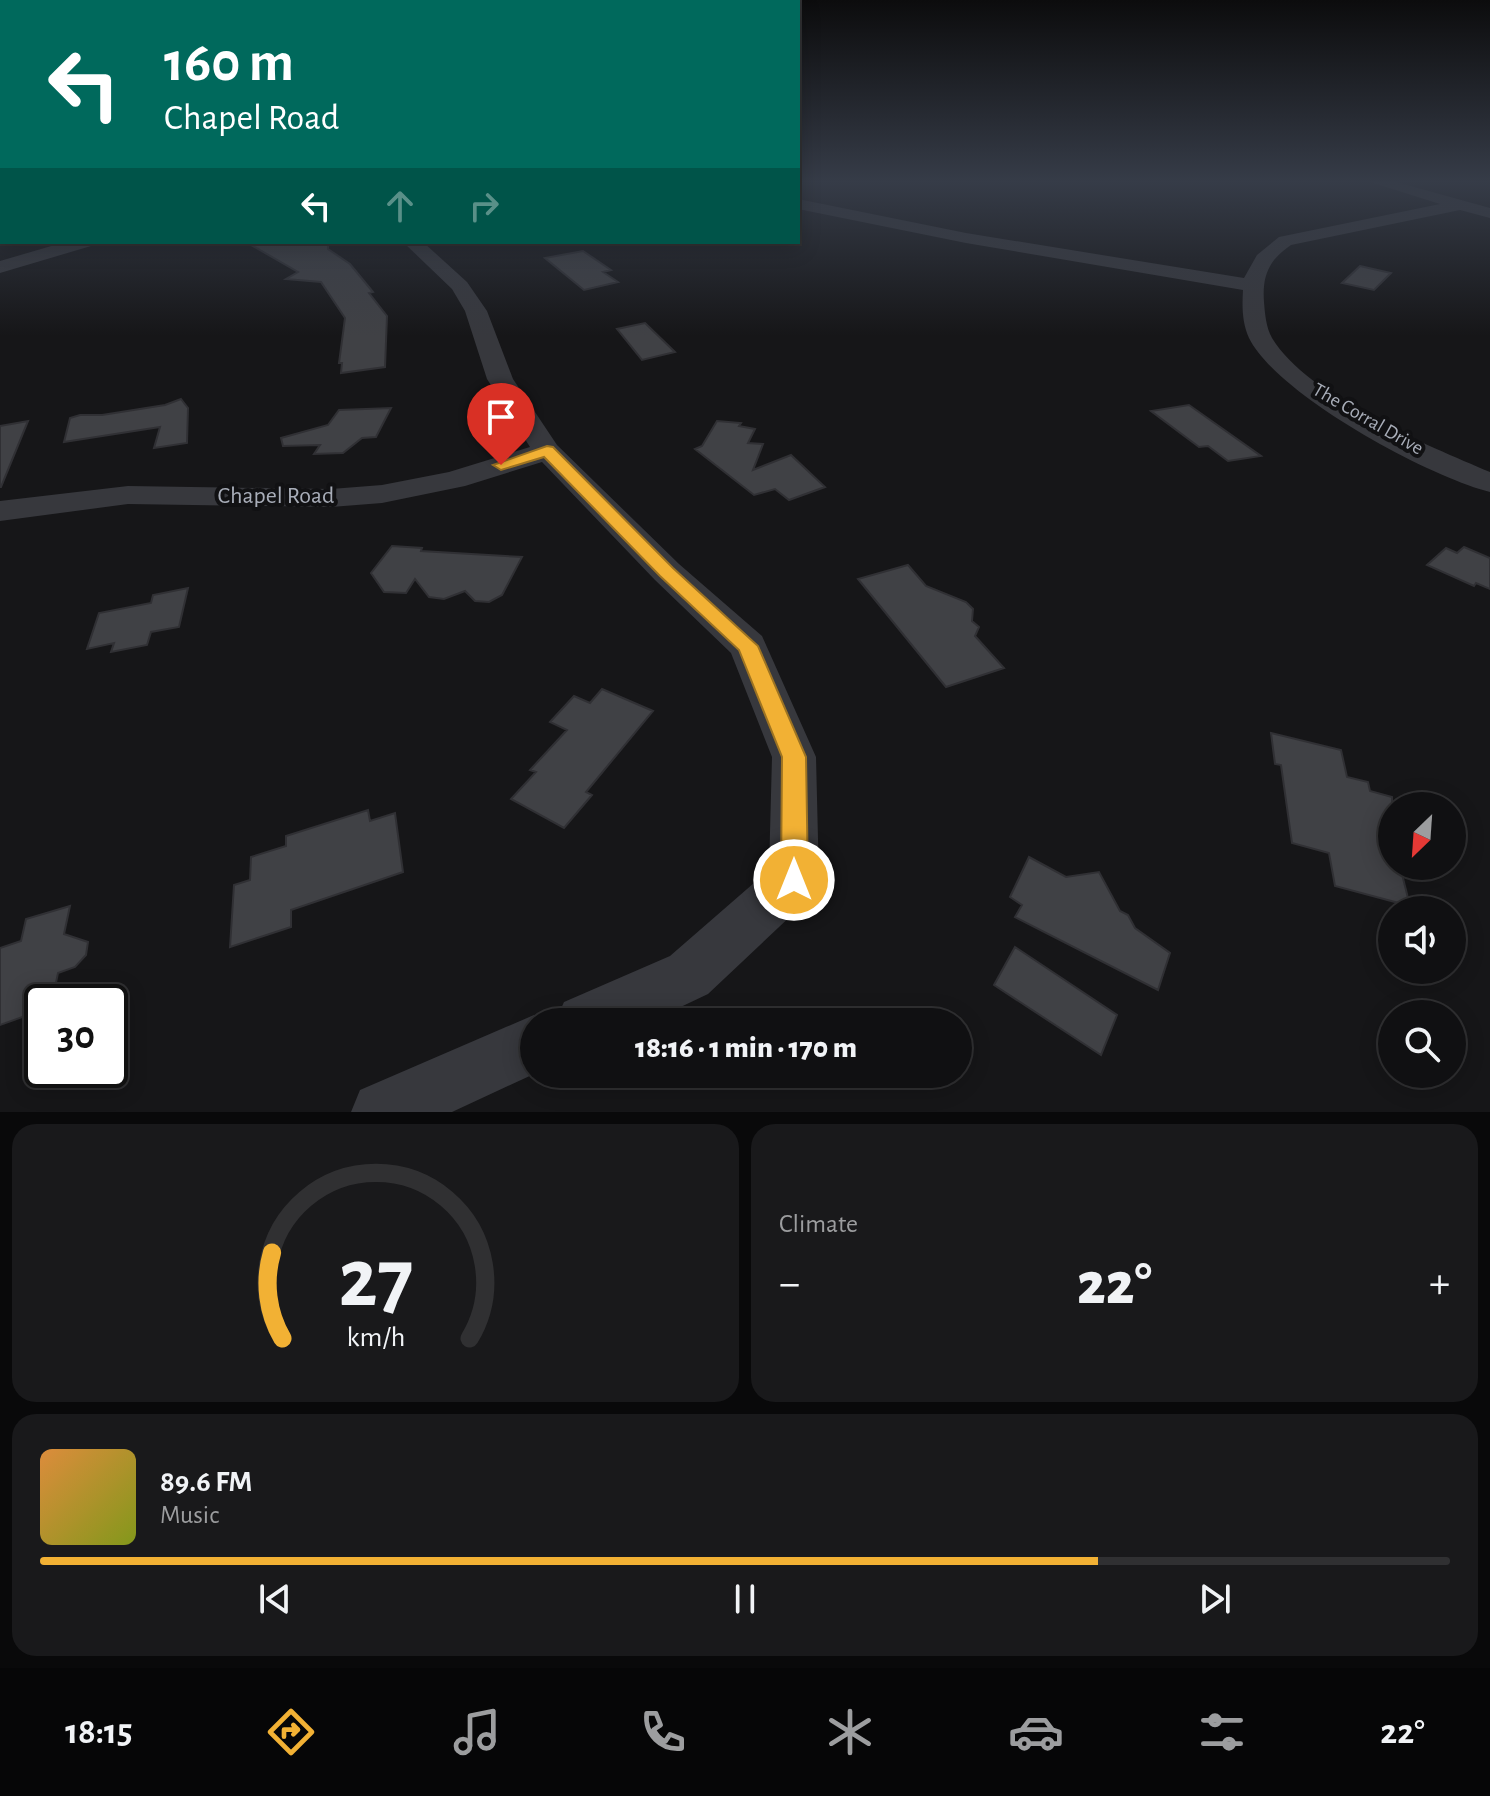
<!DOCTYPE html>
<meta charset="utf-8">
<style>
:root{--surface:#101012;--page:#19191b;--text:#f1f3f6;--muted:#9c9d9f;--line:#303032;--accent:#f2b134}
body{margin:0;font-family:"Alegreya Sans",sans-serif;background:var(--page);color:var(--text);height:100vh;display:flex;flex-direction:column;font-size:30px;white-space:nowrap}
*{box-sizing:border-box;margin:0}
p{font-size:26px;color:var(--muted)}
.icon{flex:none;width:44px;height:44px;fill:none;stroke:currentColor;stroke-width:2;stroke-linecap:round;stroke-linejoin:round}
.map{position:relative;height:1112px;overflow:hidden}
.details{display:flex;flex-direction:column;gap:12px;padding:12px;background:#09090a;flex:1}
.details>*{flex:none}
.hud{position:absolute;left:0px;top:0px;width:800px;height:244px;box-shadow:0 4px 20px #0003,0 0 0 2px var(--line);background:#00695c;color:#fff;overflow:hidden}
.needle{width:52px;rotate:205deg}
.controls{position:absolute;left:1378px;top:792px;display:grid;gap:16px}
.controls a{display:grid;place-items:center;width:88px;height:88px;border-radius:50%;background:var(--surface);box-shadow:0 4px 20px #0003,0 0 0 2px var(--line);font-size:40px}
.speed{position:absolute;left:24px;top:984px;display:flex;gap:16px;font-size:40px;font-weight:700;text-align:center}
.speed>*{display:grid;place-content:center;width:104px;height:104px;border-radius:50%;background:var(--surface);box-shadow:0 4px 20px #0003,0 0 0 2px var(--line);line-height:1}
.speed .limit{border:4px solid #111;border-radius:12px;background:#fff;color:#111}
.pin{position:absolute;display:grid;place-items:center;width:68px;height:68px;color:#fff;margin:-82px -34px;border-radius:50% 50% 50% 0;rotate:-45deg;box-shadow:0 0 8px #0007}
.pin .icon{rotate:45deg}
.me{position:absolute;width:88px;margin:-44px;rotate:0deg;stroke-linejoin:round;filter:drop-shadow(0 0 6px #0008)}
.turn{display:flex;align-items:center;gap:28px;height:168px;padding:0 32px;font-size:36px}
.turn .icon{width:104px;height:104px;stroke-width:2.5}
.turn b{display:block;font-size:56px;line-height:68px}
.lanes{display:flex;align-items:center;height:76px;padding:0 32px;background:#0003;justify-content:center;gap:40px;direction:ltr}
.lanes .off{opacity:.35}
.big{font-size:60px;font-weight:800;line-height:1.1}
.details .widget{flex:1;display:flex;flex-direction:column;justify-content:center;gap:12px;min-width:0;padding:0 28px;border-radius:24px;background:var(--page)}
.details .dial{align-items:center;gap:0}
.dial svg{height:208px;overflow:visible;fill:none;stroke:var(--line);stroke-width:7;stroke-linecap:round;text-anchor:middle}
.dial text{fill:var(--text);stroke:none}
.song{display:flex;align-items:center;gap:24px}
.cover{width:96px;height:96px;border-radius:12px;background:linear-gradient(135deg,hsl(30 70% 55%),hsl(70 70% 35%))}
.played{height:8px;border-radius:4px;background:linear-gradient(90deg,var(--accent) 75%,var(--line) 75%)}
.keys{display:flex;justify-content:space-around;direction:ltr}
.heat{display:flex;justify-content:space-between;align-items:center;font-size:44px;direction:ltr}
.details .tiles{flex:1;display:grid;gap:12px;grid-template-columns:1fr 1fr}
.widget:last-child{grid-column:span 2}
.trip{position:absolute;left:520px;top:1008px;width:452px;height:80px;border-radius:40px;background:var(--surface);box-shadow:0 4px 20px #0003,0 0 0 2px var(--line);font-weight:800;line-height:80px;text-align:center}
.tab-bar{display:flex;height:128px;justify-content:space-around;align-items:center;background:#060607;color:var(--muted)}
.tab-bar .icon{width:56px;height:56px}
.tab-bar .on{color:var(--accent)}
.tab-bar b{font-size:36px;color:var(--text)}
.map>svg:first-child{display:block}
.building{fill:#404145;stroke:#303034;stroke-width:2}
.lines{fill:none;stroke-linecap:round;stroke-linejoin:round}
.minor{fill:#37383d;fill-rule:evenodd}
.route{fill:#f2b134;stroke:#9d7322;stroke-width:2}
.labels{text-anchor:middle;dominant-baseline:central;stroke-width:8;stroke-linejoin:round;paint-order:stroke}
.far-street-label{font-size:20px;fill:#a8adb8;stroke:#111113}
.street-label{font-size:24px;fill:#a8adb8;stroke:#111113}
</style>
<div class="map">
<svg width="1490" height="1112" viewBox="0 0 1490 1112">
<rect width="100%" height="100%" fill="#161618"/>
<path class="building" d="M 246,242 L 328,242 L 328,249 L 350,264 L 373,292 L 369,293 L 387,316 L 385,367 L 341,373 L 342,363 L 339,363 L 345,318 L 321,282 L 286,279 L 298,272 Z
M 583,251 L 611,270 L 603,272 L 618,282 L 584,290 L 545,258 Z
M 1360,266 L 1391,273 L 1374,290 L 1342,283 Z
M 645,323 L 675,352 L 642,360 L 617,329 Z
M 181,399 L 188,408 L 187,443 L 154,448 L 160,427 L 64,442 L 70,418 L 80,415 L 102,415 L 165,405 Z
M 1189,405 L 1261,456 L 1228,461 L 1208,446 L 1199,447 L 1151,411 Z
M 391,408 L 376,437 L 362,438 L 343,453 L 314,454 L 320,445 L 283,446 L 281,438 L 328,425 L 339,410 Z
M 28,421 L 1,487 L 0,487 L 0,426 Z
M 717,421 L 741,423 L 739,426 L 755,429 L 748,443 L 763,444 L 753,470 L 791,455 L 825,487 L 789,500 L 775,489 L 754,495 L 695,449 L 702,446 Z
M 392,546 L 422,548 L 421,551 L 522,557 L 502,595 L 489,602 L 475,601 L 465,591 L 444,599 L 429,597 L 415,579 L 406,593 L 384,592 L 371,573 Z
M 1464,547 L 1490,558 L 1490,589 L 1476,583 L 1474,586 L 1427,565 L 1446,548 L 1457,553 Z
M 908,565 L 926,586 L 966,602 L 973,609 L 972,621 L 979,627 L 975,636 L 1004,668 L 946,687 L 858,579 Z
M 188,588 L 179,627 L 151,632 L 147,645 L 111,652 L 114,643 L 87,649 L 99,613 L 151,603 L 153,595 Z
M 602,689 L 653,711 L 586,792 L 592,795 L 564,828 L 511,799 L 536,772 L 530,770 L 567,730 L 550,722 L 574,696 L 590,703 Z
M 1271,733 L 1341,750 L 1347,777 L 1368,782 L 1370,791 L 1392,797 L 1392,866 L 1400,866 L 1410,906 L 1335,886 L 1329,853 L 1292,843 L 1281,765 L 1275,764 Z
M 368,810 L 370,821 L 395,813 L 403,872 L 291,910 L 291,927 L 230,947 L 234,885 L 250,880 L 251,857 L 286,846 L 286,836 Z
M 1029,857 L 1066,877 L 1099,872 L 1120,911 L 1128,915 L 1135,928 L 1170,953 L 1158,990 L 1015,917 L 1022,905 L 1010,897 Z
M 70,906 L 64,934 L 88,942 L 86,955 L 75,967 L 58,973 L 52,1002 L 42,1002 L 42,1010 L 0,1025 L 0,948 L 21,941 L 26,919 Z
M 1015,947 L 1117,1015 L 1101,1055 L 994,985 Z"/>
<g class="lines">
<path class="minor" d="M 1364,180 L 1389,180 L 1490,208 L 1490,218 L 1460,210 L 1291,245 C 1269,260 1262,275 1264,302 C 1265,314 1266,327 1272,338 C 1308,397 1427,445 1490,472 L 1490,492 C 1429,477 1277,395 1249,338 C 1242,323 1242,306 1243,290 L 966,243 L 798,209 L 798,199 L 966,233 L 1244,278 L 1257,255 L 1279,237 L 1440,204 Z
M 65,242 L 94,242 L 91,246 L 0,273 L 0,261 Z
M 403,242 L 423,242 L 467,282 L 487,311 L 513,379 L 557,445 L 679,564 L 762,636 L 816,757 L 819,880 L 812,896 L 708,994 L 649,1022 L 555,1022 L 564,1002 L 670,956 L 769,870 L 772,757 L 731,653 L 655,580 L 542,462 L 465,486 L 382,503 L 331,507 L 128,504 L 0,521 L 0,501 L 128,486 L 331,489 L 382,485 L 449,472 L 530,447 L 487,379 L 465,311 L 452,289 Z
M 534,1015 L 552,1022 L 534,1022 L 534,1074 L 452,1112 L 351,1112 L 360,1090 Z"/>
</g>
<linearGradient id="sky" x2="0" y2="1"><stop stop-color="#0c0c0d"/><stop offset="0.54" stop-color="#363c48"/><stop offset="1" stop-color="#363c48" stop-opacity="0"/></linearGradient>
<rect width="1490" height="336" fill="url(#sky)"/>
<path class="route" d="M 547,446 L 553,447 L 673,568 L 758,646 L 806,757 L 808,880 L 804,888 L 794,892 L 785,888 L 781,880 L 782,757 L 739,650 L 660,576 L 544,457 L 501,470 L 493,465 Z"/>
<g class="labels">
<g class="far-street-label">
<text transform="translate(1368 419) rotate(30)">The Corral Drive</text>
</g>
<g class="street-label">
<text x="276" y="496">Chapel Road</text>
</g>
</g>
</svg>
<div class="controls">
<a><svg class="needle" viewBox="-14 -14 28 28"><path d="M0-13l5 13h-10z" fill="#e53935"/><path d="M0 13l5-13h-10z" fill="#9c9d9f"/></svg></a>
<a><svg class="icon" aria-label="sound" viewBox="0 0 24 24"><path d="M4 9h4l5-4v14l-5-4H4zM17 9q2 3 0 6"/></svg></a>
<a><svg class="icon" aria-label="search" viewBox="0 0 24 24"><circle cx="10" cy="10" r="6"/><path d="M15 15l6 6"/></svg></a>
</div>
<div class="speed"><div class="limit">30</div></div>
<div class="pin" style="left:501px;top:465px;background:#d93025"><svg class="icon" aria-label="arrive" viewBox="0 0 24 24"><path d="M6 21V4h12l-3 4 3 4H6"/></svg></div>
<svg class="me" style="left:794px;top:880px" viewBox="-20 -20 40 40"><circle r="17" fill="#f2b134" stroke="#fff" stroke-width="3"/><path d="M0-11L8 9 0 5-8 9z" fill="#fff"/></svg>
<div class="trip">18:16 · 1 min · 170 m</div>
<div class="hud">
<div class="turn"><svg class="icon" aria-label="left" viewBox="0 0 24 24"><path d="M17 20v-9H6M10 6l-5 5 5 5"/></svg><div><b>160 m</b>Chapel Road</div></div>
<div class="lanes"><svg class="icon" aria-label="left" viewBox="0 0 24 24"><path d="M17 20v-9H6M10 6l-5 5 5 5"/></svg><svg class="icon off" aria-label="ahead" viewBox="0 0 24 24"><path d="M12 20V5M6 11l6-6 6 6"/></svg><svg class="icon off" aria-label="right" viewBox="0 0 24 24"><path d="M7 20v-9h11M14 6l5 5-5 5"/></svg></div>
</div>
</div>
<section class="details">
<div class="tiles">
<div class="widget dial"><svg viewBox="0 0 100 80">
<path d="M14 69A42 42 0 1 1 86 69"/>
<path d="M14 69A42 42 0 0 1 10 36" stroke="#f2b134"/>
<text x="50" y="56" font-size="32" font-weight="700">27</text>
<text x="50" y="72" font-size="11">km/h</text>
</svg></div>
<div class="widget"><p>Climate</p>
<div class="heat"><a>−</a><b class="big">22°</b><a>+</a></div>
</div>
<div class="widget">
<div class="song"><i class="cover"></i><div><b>89.6 FM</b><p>Music</p></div></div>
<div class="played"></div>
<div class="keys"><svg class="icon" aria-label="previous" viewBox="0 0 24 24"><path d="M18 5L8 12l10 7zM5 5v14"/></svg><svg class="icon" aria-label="pause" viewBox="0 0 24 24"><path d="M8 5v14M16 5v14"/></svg><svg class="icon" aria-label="next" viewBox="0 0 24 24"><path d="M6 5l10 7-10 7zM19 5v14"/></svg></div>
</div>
</div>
</section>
<nav class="tab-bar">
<b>18:15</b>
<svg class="icon on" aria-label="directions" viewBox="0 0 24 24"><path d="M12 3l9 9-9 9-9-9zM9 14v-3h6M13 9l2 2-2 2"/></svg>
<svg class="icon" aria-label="music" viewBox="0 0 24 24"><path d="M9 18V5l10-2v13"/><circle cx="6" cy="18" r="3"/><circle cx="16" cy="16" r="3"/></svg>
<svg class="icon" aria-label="phone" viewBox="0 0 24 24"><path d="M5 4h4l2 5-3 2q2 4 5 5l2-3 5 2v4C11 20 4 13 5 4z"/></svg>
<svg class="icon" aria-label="climate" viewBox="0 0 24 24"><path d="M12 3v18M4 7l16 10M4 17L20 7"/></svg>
<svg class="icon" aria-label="car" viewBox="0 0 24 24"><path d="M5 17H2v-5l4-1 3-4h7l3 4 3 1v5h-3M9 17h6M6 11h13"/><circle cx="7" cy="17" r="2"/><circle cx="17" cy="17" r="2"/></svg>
<svg class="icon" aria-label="filters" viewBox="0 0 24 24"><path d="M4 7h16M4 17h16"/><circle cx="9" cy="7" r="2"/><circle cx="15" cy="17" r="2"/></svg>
<b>22°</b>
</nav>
